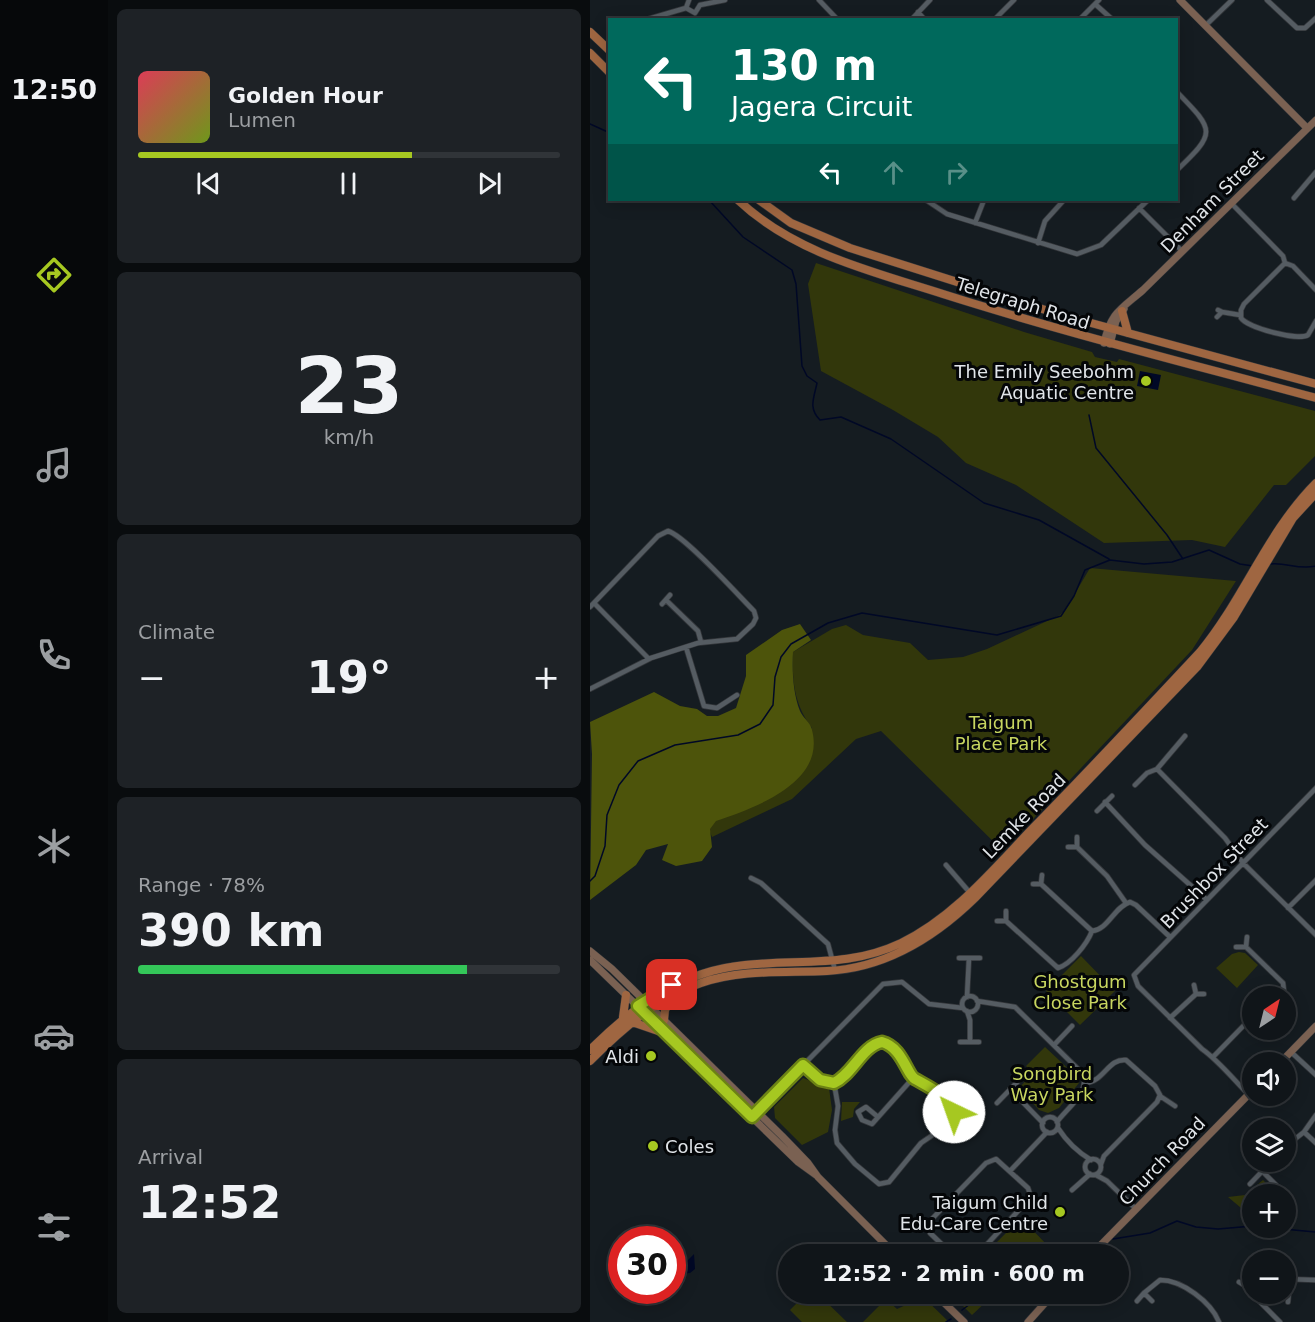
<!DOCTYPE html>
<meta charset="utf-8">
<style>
:root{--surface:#101519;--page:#1e2226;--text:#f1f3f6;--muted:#9c9fa2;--line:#303438;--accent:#a6c821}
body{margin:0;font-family:"DejaVu Sans",sans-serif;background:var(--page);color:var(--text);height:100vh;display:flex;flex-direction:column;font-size:22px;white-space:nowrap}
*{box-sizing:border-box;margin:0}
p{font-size:20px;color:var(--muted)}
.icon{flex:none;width:33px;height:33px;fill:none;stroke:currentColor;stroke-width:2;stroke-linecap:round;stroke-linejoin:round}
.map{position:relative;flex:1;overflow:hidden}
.drawer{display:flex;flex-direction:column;gap:9px;padding:9px;background:#090c0e;width:482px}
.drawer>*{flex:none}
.guide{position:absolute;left:18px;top:18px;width:570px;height:183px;border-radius:0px;box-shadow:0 3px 15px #0003,0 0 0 2px var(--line);background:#00695c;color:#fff;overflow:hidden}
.needle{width:39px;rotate:35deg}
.tools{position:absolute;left:652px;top:986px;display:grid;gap:12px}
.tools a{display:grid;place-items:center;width:54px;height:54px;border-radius:50%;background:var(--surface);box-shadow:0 3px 15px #0003,0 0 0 2px var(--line);font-size:30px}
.speed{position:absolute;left:18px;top:1226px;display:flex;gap:12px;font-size:30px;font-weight:700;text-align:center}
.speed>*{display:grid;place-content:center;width:78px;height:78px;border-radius:50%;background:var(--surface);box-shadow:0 3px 15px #0003,0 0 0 2px var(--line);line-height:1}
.speed .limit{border:9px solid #d22;background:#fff;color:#111}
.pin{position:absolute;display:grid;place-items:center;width:51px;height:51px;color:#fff;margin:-26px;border-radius:12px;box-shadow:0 3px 9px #0006}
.me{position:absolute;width:66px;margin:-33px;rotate:318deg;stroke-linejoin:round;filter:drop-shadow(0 0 4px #0008)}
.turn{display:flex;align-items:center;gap:21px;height:126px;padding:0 24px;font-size:27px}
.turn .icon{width:78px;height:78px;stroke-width:2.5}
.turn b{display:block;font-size:42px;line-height:51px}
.lanes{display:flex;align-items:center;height:57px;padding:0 24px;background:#0003;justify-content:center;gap:30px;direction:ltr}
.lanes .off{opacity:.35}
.big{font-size:45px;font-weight:700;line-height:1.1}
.drawer .tile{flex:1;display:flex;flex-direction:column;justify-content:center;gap:9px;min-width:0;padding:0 21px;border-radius:9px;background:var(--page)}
.drawer .dial{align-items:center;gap:0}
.dial b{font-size:78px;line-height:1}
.song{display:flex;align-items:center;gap:18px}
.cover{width:72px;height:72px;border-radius:9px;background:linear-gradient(135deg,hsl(350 70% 55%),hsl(80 70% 35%))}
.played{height:6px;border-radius:3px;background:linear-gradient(90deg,var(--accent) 65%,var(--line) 65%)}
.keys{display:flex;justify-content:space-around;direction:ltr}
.heat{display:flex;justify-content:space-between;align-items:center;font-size:33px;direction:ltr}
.charge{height:9px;border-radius:4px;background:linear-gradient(90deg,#34c759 78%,var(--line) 0)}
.trip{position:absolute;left:188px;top:1244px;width:351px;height:60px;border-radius:30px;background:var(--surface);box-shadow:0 3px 15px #0003,0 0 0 2px var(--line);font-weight:700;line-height:60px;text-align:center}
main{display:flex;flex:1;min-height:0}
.dock{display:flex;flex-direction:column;width:108px;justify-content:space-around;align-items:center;background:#06080a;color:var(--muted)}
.dock .icon{width:42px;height:42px}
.dock .on{color:var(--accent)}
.dock b{font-size:27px;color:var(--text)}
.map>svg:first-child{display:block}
.green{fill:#32370b}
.forest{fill:#4d540b}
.water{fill:#000826}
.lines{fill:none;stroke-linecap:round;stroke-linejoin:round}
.stream{stroke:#000826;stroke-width:1.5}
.street-casing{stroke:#34373b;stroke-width:6}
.secondary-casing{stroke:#34373b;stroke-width:8}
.primary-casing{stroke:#34373b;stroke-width:9}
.street{stroke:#555c62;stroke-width:4.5}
.secondary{stroke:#7a6152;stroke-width:7}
.primary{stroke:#9f6641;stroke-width:8}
.route-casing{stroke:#6c8215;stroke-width:15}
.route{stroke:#a6c821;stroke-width:10}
.poi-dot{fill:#a6c821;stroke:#040608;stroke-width:2}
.labels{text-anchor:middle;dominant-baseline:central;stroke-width:6;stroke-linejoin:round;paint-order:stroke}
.street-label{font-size:18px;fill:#e1e5e9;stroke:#040608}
.poi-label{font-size:18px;fill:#e1e5e9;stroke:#040608;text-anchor:end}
.park-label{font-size:18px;fill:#c8d660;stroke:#040608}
</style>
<main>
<nav class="dock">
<b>12:50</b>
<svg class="icon on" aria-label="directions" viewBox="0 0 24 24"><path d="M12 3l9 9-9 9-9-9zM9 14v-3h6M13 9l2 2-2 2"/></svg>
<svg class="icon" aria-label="music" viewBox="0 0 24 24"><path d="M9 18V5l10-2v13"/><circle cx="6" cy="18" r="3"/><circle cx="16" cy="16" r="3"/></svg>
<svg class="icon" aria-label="phone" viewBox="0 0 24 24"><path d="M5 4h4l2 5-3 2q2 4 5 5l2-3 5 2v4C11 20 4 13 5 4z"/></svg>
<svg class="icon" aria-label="climate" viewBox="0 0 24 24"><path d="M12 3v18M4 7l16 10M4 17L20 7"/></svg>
<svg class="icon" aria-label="car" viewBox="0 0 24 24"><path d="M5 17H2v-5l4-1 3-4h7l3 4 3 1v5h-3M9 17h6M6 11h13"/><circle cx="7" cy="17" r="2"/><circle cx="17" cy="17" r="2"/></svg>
<svg class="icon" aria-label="filters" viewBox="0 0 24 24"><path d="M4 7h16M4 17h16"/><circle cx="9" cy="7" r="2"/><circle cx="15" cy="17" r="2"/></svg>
</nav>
<section class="drawer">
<div class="tile">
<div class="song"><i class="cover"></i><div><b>Golden Hour</b><p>Lumen</p></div></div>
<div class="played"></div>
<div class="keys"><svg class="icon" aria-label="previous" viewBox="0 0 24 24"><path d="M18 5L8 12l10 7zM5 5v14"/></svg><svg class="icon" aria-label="pause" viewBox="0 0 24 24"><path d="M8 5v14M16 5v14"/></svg><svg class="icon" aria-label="next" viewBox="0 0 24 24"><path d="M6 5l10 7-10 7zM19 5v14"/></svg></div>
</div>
<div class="tile dial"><b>23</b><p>km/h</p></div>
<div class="tile"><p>Climate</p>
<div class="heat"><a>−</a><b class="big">19°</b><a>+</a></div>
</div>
<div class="tile"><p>Range · 78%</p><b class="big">390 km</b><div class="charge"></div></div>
<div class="tile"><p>Arrival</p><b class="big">12:52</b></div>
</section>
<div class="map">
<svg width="726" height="1322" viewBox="0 0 726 1322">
<rect width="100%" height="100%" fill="#151c21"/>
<path class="green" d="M 226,263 L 434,332 L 502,352 L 505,357 L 527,362 L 529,359 L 725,411 L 725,456 L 696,485 L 684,485 L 635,547 L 602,540 L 514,543 L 426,485 L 376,463 L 348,437 L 303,410 L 231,371 L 218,284 Z
M 500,568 L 646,581 L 602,650 L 413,851 L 291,731 L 266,739 L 202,799 L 122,837 L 113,814 L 222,728 C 204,704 202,681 203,652 L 242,629 L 256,625 L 273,635 L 320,643 L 338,660 L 373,657 L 397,649 L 470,615 L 477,607 Z
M 649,952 L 655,953 L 668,965 L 647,988 L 626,968 L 642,954 Z
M 491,956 L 525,991 L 490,1025 L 456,991 Z
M 455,1047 L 485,1075 L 489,1083 L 469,1108 L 458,1113 L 449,1110 L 429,1088 L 443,1073 L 436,1066 Z
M 213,1078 L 239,1088 L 242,1110 L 238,1132 L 212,1145 L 185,1118 L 184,1107 Z
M 252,1102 L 270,1102 L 264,1109 L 263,1117 L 251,1121 Z
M 673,1180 L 687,1194 L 663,1194 L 663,1218 L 638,1197 L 655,1195 Z
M 431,1218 L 459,1247 L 462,1254 L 395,1254 Z
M 217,1293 L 227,1293 L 257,1322 L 212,1322 L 200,1310 Z
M 365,1293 L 428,1293 L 398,1300 L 382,1315 L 362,1295 Z
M 330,1294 L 359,1322 L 273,1322 L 296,1299 L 307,1309 L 320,1303 Z"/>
<path class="forest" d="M 210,624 L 221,640 L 203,652 C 202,671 203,693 210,711 C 213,718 221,723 222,730 C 236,783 164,808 126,821 L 120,829 L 122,847 L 112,861 L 86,866 L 72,860 L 78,844 L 56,850 L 46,865 L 0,900 L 2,754 L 0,722 L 64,692 L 90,706 L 107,709 L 117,716 L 128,716 L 146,708 L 156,676 L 156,655 L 192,630 Z"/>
<path class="water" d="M 550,371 L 571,375 L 568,390 L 547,386 Z
M 104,1254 L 105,1269 L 100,1273 L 84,1274 Z"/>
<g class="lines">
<path class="stream" d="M 0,124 L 20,133
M 119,200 L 153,237 L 202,270 L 206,284 L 212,366 L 217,376 L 227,383 C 224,398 218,408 230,420 L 251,417 L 301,439 L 394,503 L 449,520 L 519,559
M 499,415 L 506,448 L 577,535 L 593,559
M 680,564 C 697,562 707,570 726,566
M 0,881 L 5,876 L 15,846 L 17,815 L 29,785 L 48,761 L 85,745 L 148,735 L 170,724 L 183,705 L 185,677 L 191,657 L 201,644 L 238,623 L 272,613 L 407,635 L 471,616 L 484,596 L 495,570 L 520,560 L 554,564 L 582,562 L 619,550 L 650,564 L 663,566
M 673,1227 L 726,1232
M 523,1239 L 560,1233 L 587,1221 L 606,1227 L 628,1229 L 663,1226
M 470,1254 L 502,1244
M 372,1310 L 395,1293
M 356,1322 L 361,1319"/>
<defs>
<path id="street" d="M 229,0 L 248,20
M 677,0 L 707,28 L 715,28 L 726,18
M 505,4 L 523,20
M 110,5 L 135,0
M 96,8 L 105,13 L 110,5
M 96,8 L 99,0
M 328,12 L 335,20
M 55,20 L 96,8
M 321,20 L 340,0
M 404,20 L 424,0
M 489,20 L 509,0
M 615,26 L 642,0
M 586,91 C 625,131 627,132 586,171
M 704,198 L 726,172
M 336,200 L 357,214 L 487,254 L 511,245 L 558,200
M 641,203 L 693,256 L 695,263 L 703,266 L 726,290
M 549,208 L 592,251
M 385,223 L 394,200
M 448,243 L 455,221 L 474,200
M 695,263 L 654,304 L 651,310 L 651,318 C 658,328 708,341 718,335 L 726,321
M 632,312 L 650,315
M 627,317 L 632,312 L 628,310
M 76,600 L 108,631 L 111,642
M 5,604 L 59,659
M 72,604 L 80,595
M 0,607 L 68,536 L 78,531 C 95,536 148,595 164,611 L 166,618 L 163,624 L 147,639 L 108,643 L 61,658 L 0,689
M 96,647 L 114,706 L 127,708 L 147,695
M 567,769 L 595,736
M 545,785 L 557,773 L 567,769 L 635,838 L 653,863 L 726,935
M 515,802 L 555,845 L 616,899
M 507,811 L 522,796
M 478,847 L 487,847 L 487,837
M 487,847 L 517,876 L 536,903
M 356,865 L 381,894
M 161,878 L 171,883 L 238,944 L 245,970
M 443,884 L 451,884 L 452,875
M 451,884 L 502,931 C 518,930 524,907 540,902 L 546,905 L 580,937
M 698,908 L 726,880
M 407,921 L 416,921 L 416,911
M 416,921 L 468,968 C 481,964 497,944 502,931
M 646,947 L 656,947 L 657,937
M 656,947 L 693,983 L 694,991 L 688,996
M 369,958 L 390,958
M 604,985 L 606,994 L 614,994
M372 1004a8 8 0 1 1 16 0a8 8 0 1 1-16 0Z
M 377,997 L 379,958
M 387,1001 L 425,1007 L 492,1073 C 502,1091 477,1108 467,1122
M 377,1011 L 380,1020 L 380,1042
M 580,1018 L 606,994
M 370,1042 L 389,1042
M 464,1045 L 482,1026
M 701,1052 L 726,1075
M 624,1056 L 663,1016
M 213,1065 L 230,1080 L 244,1083 C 263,1075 274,1043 294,1042 L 315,1061 L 323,1078 L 342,1088 L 360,1105 L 363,1116 L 353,1128 L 331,1143 L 299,1182 L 289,1184 L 265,1164 L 247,1143 L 245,1130 L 248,1106 L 244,1083
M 495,1083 C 514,1082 518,1058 536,1060 L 565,1086 L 570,1095 L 567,1102 L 514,1156 L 511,1164
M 420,1089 L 453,1123
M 659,1095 C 643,1079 629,1061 612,1049 L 548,986 L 544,975 L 726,788
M 570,1096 L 585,1106
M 407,1103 L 436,1073
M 166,1113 L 293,984 L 312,982 L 339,1004 L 373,1008
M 726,1115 L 714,1132 L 726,1143
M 288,1117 L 276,1107 L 268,1112 L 272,1120 L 282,1124 L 323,1078
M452 1125a8 8 0 1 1 16 0a8 8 0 1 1-16 0Z
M 468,1128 C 477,1142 486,1151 501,1160
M 696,1146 L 714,1132
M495 1167a8 8 0 1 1 16 0a8 8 0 1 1-16 0Z
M 420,1171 L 457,1132
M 672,1171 L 695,1194
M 506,1175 L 517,1181 L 546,1209
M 660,1184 L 682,1161
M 482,1190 L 500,1174
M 362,1254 L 340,1233 L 339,1222 L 396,1163 L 406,1159 L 438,1188 L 441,1197 L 388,1254
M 696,1279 L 726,1280
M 649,1282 L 659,1288
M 663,1282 L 660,1287 L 661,1293 L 690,1322
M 554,1293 L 570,1280 C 592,1280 621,1302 629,1322
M 547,1301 L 554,1293 L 562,1301
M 698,1302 L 700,1279"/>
<path id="secondary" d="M 590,0 L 717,128
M 514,343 C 521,312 530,310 553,290 L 726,120
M 520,344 L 526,321 L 534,309
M 0,951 L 22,969 L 192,1136 L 218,1163 L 228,1177 L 305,1254
M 0,960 L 208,1162 L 226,1175
M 691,1062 L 726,1026
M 502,1254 L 663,1090
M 344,1293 L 374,1322
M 438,1322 L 464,1293"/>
<path id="primary" d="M 0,32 L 20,51
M 0,53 L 20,73
M 148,200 C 204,253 281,271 353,294 C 476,333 601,364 726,398
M 169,200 L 201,223 L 260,248 L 468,314 L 726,384
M 532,311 L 538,333
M 33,1017 L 36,995
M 74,1020 L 75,1010 L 83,997
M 42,1022 L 74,1033
M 0,1050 C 44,1006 91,971 155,965 C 211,959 258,968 311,943 C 363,918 402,871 441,830 C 498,772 554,712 610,652 C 654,599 677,532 726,483
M 0,1061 C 32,1029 67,998 111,983 C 152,969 195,973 237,971 C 296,968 344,938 385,898 L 607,667 L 644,617 L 703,518 L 726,493"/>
</defs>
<use href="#street" class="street-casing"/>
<use href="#secondary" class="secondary-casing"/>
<use href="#primary" class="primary-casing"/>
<use href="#street" class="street"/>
<use href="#secondary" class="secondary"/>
<use href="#primary" class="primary"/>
</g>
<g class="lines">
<defs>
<path id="route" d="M 82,985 L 48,1006 L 162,1117 L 213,1065 L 230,1080 L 244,1083 C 263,1074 272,1046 292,1042 C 312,1047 317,1075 325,1079 C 339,1087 359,1096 364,1112"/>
</defs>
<use href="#route" class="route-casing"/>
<use href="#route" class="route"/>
</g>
<g class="poi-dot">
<circle cx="556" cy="381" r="6"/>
<circle cx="61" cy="1056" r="6"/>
<circle cx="63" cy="1146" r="6"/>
<circle cx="470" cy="1212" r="6"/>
</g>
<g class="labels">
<g class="street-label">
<text transform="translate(622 201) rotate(-45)">Denham Street</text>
<text transform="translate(433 303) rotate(17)">Telegraph Road</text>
<text transform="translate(434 816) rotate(-46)">Lemke Road</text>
<text transform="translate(624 873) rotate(-46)">Brushbox Street</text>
<text transform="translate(572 1161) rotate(-46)">Church Road</text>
</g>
<g class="poi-label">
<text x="544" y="371">The Emily Seebohm<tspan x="544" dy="21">Aquatic Centre</tspan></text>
<text x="49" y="1056">Aldi</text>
<text x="75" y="1146" text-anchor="start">Coles</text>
<text x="458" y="1202">Taigum Child<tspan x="458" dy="21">Edu-Care Centre</tspan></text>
</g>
<g class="park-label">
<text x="411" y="722">Taigum<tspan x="411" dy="21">Place Park</tspan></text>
<text x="490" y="981">Ghostgum<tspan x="490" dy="21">Close Park</tspan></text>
<text x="462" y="1073">Songbird<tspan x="462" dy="21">Way Park</tspan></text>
</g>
</g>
</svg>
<div class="tools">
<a><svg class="needle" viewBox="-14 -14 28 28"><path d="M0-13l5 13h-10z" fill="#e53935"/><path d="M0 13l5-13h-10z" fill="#9c9fa2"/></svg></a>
<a><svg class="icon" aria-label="sound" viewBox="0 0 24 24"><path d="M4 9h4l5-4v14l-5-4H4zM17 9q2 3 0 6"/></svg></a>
<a><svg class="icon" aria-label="layers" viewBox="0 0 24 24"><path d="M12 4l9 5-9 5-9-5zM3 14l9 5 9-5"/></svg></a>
<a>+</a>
<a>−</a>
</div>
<div class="speed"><div class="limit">30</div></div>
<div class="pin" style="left:82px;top:985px;background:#d93025"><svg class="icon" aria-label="arrive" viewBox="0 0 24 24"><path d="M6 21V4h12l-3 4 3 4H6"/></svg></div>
<svg class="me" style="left:364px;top:1112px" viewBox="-20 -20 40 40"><circle r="19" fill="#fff"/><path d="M0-13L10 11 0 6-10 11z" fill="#a6c821"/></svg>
<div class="trip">12:52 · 2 min · 600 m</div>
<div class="guide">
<div class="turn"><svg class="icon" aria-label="left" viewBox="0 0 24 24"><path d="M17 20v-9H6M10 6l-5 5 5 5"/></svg><div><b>130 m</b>Jagera Circuit</div></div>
<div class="lanes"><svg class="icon" aria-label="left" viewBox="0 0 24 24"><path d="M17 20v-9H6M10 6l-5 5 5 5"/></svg><svg class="icon off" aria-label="ahead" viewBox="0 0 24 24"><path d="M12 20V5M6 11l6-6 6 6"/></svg><svg class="icon off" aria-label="right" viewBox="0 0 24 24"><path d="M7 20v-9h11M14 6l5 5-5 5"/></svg></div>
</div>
</div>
</main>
